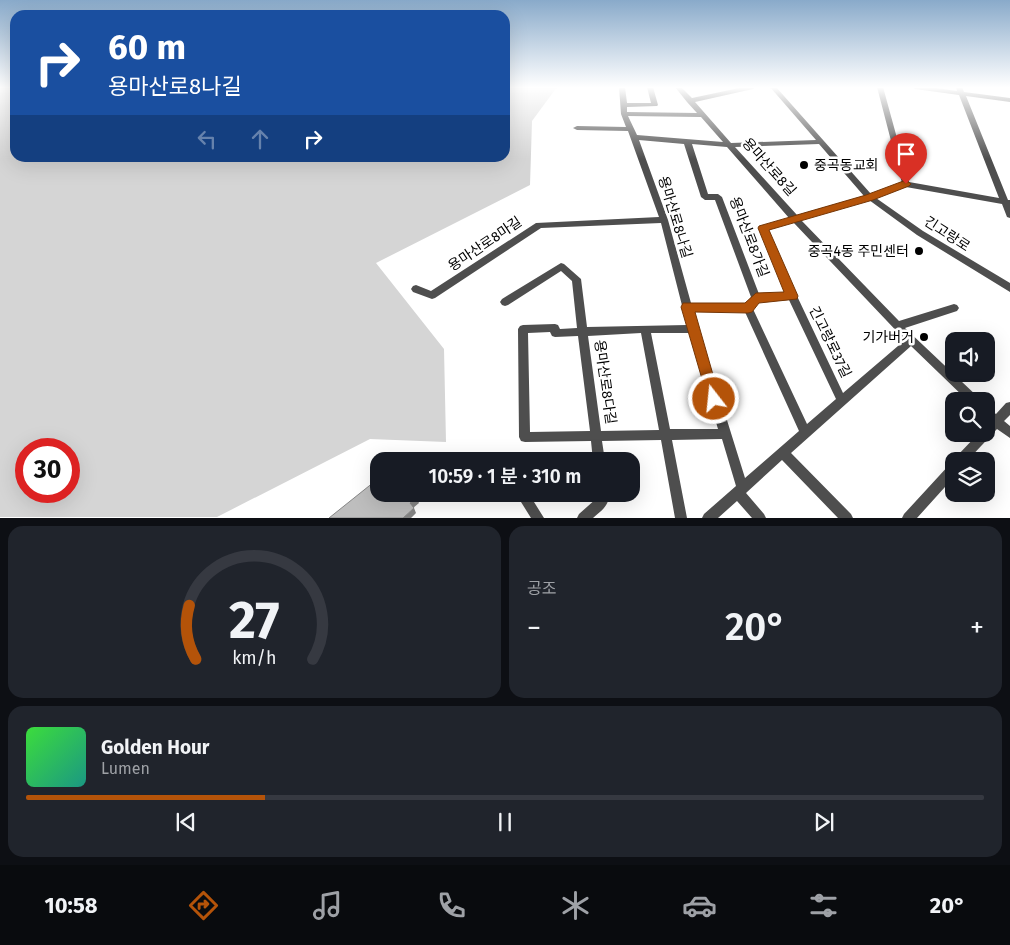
<!DOCTYPE html>
<html lang="ko">
<meta charset="utf-8">
<style>
:root{--surface:#171b24;--page:#20242c;--text:#f1f3f6;--muted:#9ea1a6;--line:#363941;--accent:#b45309}
body{margin:0;font-family:"Fira Sans","Noto Sans KR",sans-serif;background:var(--page);color:var(--text);height:100vh;display:flex;flex-direction:column;font-size:19px;white-space:nowrap}
*{box-sizing:border-box;margin:0}
p{font-size:16px;color:var(--muted)}
.icon{flex:none;width:28px;height:28px;fill:none;stroke:currentColor;stroke-width:2;stroke-linecap:round;stroke-linejoin:round}
.map{position:relative;height:518px;overflow:hidden}
.drawer{display:flex;flex-direction:column;gap:8px;padding:8px;background:#0d0f14;flex:1}
.drawer>*{flex:none}
.guide{position:absolute;left:10px;top:10px;width:500px;height:152px;border-radius:15px;box-shadow:0 5px 20px #0002;background:#1a4fa0;color:#fff;overflow:hidden}
.fabs{position:absolute;left:945px;top:332px;display:grid;gap:10px}
.fabs a{display:grid;place-items:center;width:50px;height:50px;border-radius:10px;background:var(--surface);box-shadow:0 5px 20px #0002;font-size:25px}
.speed{position:absolute;left:15px;top:438px;display:flex;gap:10px;font-size:25px;font-weight:700;text-align:center}
.speed>*{display:grid;place-content:center;width:65px;height:65px;border-radius:50%;background:var(--surface);box-shadow:0 5px 20px #0002;line-height:1}
.speed .limit{border:8px solid #d22;background:#fff;color:#111}
.pin{position:absolute;display:grid;place-items:center;width:42px;height:42px;color:#fff;margin:-51px -21px;border-radius:50% 50% 50% 0;rotate:-45deg;box-shadow:0 0 5px #0007}
.pin .icon{rotate:45deg}
.me{position:absolute;width:55px;margin:-28px;rotate:344deg;stroke-linejoin:round;filter:drop-shadow(0 0 4px #0008)}
.turn{display:flex;align-items:center;gap:18px;height:105px;padding:0 15px;font-size:22px}
.turn .icon{width:65px;height:65px;stroke-width:2.5}
.turn b{display:block;font-size:35px;line-height:42px}
.lanes{display:flex;align-items:center;height:48px;padding:0 15px;background:#0003;justify-content:center;gap:25px;direction:ltr}
.lanes .off{opacity:.35}
.big{font-size:38px;font-weight:600;line-height:1.1}
.drawer .tile{flex:1;display:flex;flex-direction:column;justify-content:center;gap:8px;min-width:0;padding:0 18px;border-radius:15px;background:var(--page)}
.drawer .dial{align-items:center;gap:0}
.dial svg{height:130px;overflow:visible;fill:none;stroke:var(--line);stroke-width:7;stroke-linecap:round;text-anchor:middle}
.dial text{fill:var(--text);stroke:none}
.song{display:flex;align-items:center;gap:15px}
.cover{width:60px;height:60px;border-radius:8px;background:linear-gradient(135deg,hsl(120 70% 55%),hsl(170 70% 35%))}
.played{height:5px;border-radius:2px;background:linear-gradient(90deg,var(--accent) 25%,var(--line) 25%)}
.keys{display:flex;justify-content:space-around;direction:ltr}
.heat{display:flex;justify-content:space-between;align-items:center;font-size:28px;direction:ltr}
.drawer .tiles{flex:1;display:grid;gap:8px;grid-template-columns:1fr 1fr}
.tile:last-child{grid-column:span 2}
.trip{position:absolute;left:370px;top:452px;width:270px;height:50px;border-radius:15px;background:var(--surface);box-shadow:0 5px 20px #0002;font-weight:600;line-height:50px;text-align:center}
.tab-bar{display:flex;height:80px;justify-content:space-around;align-items:center;background:#090b0e;color:var(--muted)}
.tab-bar .icon{width:35px;height:35px}
.tab-bar .current{color:var(--accent)}
.tab-bar b{font-size:22px;color:var(--text)}
.map>svg:first-child{display:block}
.green{fill:#d5d5d5;fill-rule:evenodd}
.lines{fill:none;stroke-linecap:round;stroke-linejoin:round}
.minor{fill:#4e4e4e;fill-rule:evenodd}
.shaded-wall{fill:#858585}
.building{fill:#bebebe;stroke:#858585}
.route{fill:#b45309;stroke:#753606}
.poi-dot{fill:#000;stroke:#fff;stroke-width:2}
.labels{text-anchor:middle;dominant-baseline:central;stroke-width:5;stroke-linejoin:round;paint-order:stroke}
.poi-label{font-size:14px;fill:#000;stroke:#fff;text-anchor:end}
.street-label{font-size:14px;fill:#000;stroke:#fff}
</style>
<div class="map">
<svg width="1010" height="518" viewBox="0 0 1010 518">
<rect width="100%" height="100%" fill="#fff"/>
<path class="green" d="M 0,87 L 15,87 L 15,158 L 505,158 L 505,87 L 557,87 L 532,121 L 530,185 L 376,263 L 444,349 L 446,442 L 370,439 L 217,517 L 0,517 ZM 26,449 L 69,449 L 69,491 L 26,491 Z"/>
<g class="lines">
<path class="minor" d="M 619,87 L 625,87 L 627,103 L 651,103 L 647,87 L 653,87 L 658,105 L 657,106 L 627,107 L 627,112 L 697,113 L 687,102 L 675,87 L 681,87 L 692,98 L 744,87 L 756,87 L 753,89 L 695,102 L 731,143 L 816,140 L 770,87 L 776,87 L 871,194 L 902,183 L 877,87 L 883,87 L 909,182 L 999,198 L 959,95 L 915,89 L 912,87 L 929,87 L 957,91 L 956,87 L 962,87 L 964,92 L 1010,98 L 1010,102 L 966,96 L 1008,200 L 1010,200 L 1010,218 L 1007,217 L 1002,204 L 906,187 L 876,198 L 923,231 L 1010,283 L 1010,292 L 917,235 L 869,200 L 801,220 L 899,321 L 954,304 L 957,305 L 959,308 L 957,311 L 905,328 L 979,398 L 980,401 L 968,401 L 911,346 L 791,453 L 851,514 L 853,518 L 838,518 L 782,460 L 746,493 L 764,514 L 766,518 L 752,518 L 737,501 L 718,518 L 702,518 L 704,514 L 736,486 L 722,439 L 672,440 L 687,518 L 675,518 L 661,440 L 602,441 L 605,461 L 593,461 L 591,441 L 525,442 L 521,441 L 519,437 L 518,329 L 520,326 L 523,325 L 555,324 L 558,325 L 560,329 L 577,328 L 572,281 L 561,271 L 508,305 L 505,306 L 502,305 L 500,302 L 502,299 L 561,263 L 564,264 L 581,279 L 587,327 L 687,325 L 661,223 L 541,228 L 435,298 L 432,299 L 413,292 L 411,289 L 413,286 L 416,285 L 431,291 L 536,223 L 659,217 L 628,131 L 577,130 L 573,128 L 577,126 L 626,127 L 621,114 ZM 628,116 L 701,117 L 723,142 L 637,135 ZM 639,140 L 684,144 L 701,197 L 705,200 L 715,200 L 751,297 L 746,304 L 691,303 L 668,220 ZM 692,144 L 727,147 L 789,218 L 760,226 L 759,228 L 786,293 L 759,294 L 722,197 L 718,194 L 708,194 ZM 819,144 L 864,196 L 797,215 L 735,147 ZM 793,222 L 905,340 L 843,393 L 797,296 L 768,230 ZM 789,300 L 836,399 L 807,424 L 753,309 L 759,302 ZM 693,311 L 745,312 L 799,431 L 745,478 ZM 550,332 L 552,336 L 555,337 L 578,336 L 590,431 L 530,432 L 528,333 ZM 641,333 L 659,430 L 601,431 L 588,336 ZM 651,333 L 689,333 L 718,429 L 670,429 Z
M 1010,402 L 1010,415 L 1004,421 L 1010,426 L 1010,438 L 997,429 L 967,461 L 954,461 L 956,457 L 978,434 L 986,434 L 986,425 L 989,422 L 986,419 L 986,407 L 996,414 L 1006,403 Z
M 954,462 L 954,477 L 917,518 L 902,518 L 904,514 L 950,464 Z
M 516,494 L 529,494 L 544,518 L 531,518 Z
M 597,494 L 609,494 C 609,506 602,510 593,518 L 577,518 L 579,514 L 597,498 Z"/>
</g>
<path class="shaded-wall" d="M 417,498 L 419,503 L 413,508 L 410,503 Z
M 414,508 L 416,513 L 411,518 L 403,518 Z"/>
<path class="building" d="M 379,478 L 379,494 L 414,494 L 417,498 L 410,503 L 414,508 L 403,518 L 329,518 Z"/>
<linearGradient id="sky" x2="0" y2="1"><stop stop-color="#89aaca"/><stop offset="0.55" stop-color="#fff"/><stop offset="1" stop-color="#fff" stop-opacity="0"/></linearGradient>
<rect width="1010" height="159" fill="url(#sky)"/>
<path class="route" d="M 906,180 L 911,184 L 909,186 L 873,200 L 769,230 L 798,296 L 797,299 L 759,303 L 752,312 L 748,313 L 695,312 L 720,399 L 718,403 L 714,405 L 709,403 L 681,307 L 683,303 L 745,303 L 756,293 L 784,292 L 758,228 L 759,226 L 866,195 Z"/>
<g class="poi-dot">
<circle cx="804" cy="165" r="5"/>
<circle cx="919" cy="251" r="5"/>
<circle cx="924" cy="337" r="5"/>
</g>
<g class="labels">
<g class="poi-label">
<text x="814" y="165" text-anchor="start">중곡동교회</text>
<text x="909" y="251">중곡4동 주민센터</text>
<text x="914" y="337">기가버거</text>
</g>
<g class="street-label">
<text transform="translate(769 167) rotate(48)">용마산로8길</text>
<text transform="translate(675 217) rotate(73)">용마산로8나길</text>
<text transform="translate(947 234) rotate(33)">긴고랑로</text>
<text transform="translate(749 237) rotate(69)">용마산로8가길</text>
<text transform="translate(485 244) rotate(-34)">용마산로8마길</text>
<text transform="translate(830 342) rotate(64)">긴고랑로37길</text>
<text transform="translate(605 382) rotate(82)">용마산로8다길</text>
</g>
</g>
</svg>
<div class="fabs">
<a><svg class="icon" aria-label="sound" viewBox="0 0 24 24"><path d="M4 9h4l5-4v14l-5-4H4zM17 9q2 3 0 6"/></svg></a>
<a><svg class="icon" aria-label="search" viewBox="0 0 24 24"><circle cx="10" cy="10" r="6"/><path d="M15 15l6 6"/></svg></a>
<a><svg class="icon" aria-label="layers" viewBox="0 0 24 24"><path d="M12 4l9 5-9 5-9-5zM3 14l9 5 9-5"/></svg></a>
</div>
<div class="speed"><div class="limit">30</div></div>
<div class="pin" style="left:906px;top:184px;background:#d93025"><svg class="icon" aria-label="arrive" viewBox="0 0 24 24"><path d="M6 21V4h12l-3 4 3 4H6"/></svg></div>
<svg class="me" style="left:714px;top:399px" viewBox="-20 -20 40 40"><circle r="17" fill="#b45309" stroke="#fff" stroke-width="3"/><path d="M0-11L8 9 0 5-8 9z" fill="#fff"/></svg>
<div class="trip">10:59 · 1 분 · 310 m</div>
<div class="guide">
<div class="turn"><svg class="icon" aria-label="right" viewBox="0 0 24 24"><path d="M7 20v-9h11M14 6l5 5-5 5"/></svg><div><b>60 m</b>용마산로8나길</div></div>
<div class="lanes"><svg class="icon off" aria-label="left" viewBox="0 0 24 24"><path d="M17 20v-9H6M10 6l-5 5 5 5"/></svg><svg class="icon off" aria-label="ahead" viewBox="0 0 24 24"><path d="M12 20V5M6 11l6-6 6 6"/></svg><svg class="icon" aria-label="right" viewBox="0 0 24 24"><path d="M7 20v-9h11M14 6l5 5-5 5"/></svg></div>
</div>
</div>
<section class="drawer">
<div class="tiles">
<div class="tile dial"><svg viewBox="0 0 100 80">
<path d="M14 69A42 42 0 1 1 86 69"/>
<path d="M14 69A42 42 0 0 1 10 36" stroke="#b45309"/>
<text x="50" y="56" font-size="32" font-weight="700">27</text>
<text x="50" y="72" font-size="11">km/h</text>
</svg></div>
<div class="tile"><p>공조</p>
<div class="heat"><a>−</a><b class="big">20°</b><a>+</a></div>
</div>
<div class="tile">
<div class="song"><i class="cover"></i><div><b>Golden Hour</b><p>Lumen</p></div></div>
<div class="played"></div>
<div class="keys"><svg class="icon" aria-label="previous" viewBox="0 0 24 24"><path d="M18 5L8 12l10 7zM5 5v14"/></svg><svg class="icon" aria-label="pause" viewBox="0 0 24 24"><path d="M8 5v14M16 5v14"/></svg><svg class="icon" aria-label="next" viewBox="0 0 24 24"><path d="M6 5l10 7-10 7zM19 5v14"/></svg></div>
</div>
</div>
</section>
<nav class="tab-bar">
<b>10:58</b>
<svg class="icon current" aria-label="directions" viewBox="0 0 24 24"><path d="M12 3l9 9-9 9-9-9zM9 14v-3h6M13 9l2 2-2 2"/></svg>
<svg class="icon" aria-label="music" viewBox="0 0 24 24"><path d="M9 18V5l10-2v13"/><circle cx="6" cy="18" r="3"/><circle cx="16" cy="16" r="3"/></svg>
<svg class="icon" aria-label="phone" viewBox="0 0 24 24"><path d="M5 4h4l2 5-3 2q2 4 5 5l2-3 5 2v4C11 20 4 13 5 4z"/></svg>
<svg class="icon" aria-label="climate" viewBox="0 0 24 24"><path d="M12 3v18M4 7l16 10M4 17L20 7"/></svg>
<svg class="icon" aria-label="car" viewBox="0 0 24 24"><path d="M5 17H2v-5l4-1 3-4h7l3 4 3 1v5h-3M9 17h6M6 11h13"/><circle cx="7" cy="17" r="2"/><circle cx="17" cy="17" r="2"/></svg>
<svg class="icon" aria-label="filters" viewBox="0 0 24 24"><path d="M4 7h16M4 17h16"/><circle cx="9" cy="7" r="2"/><circle cx="15" cy="17" r="2"/></svg>
<b>20°</b>
</nav>
